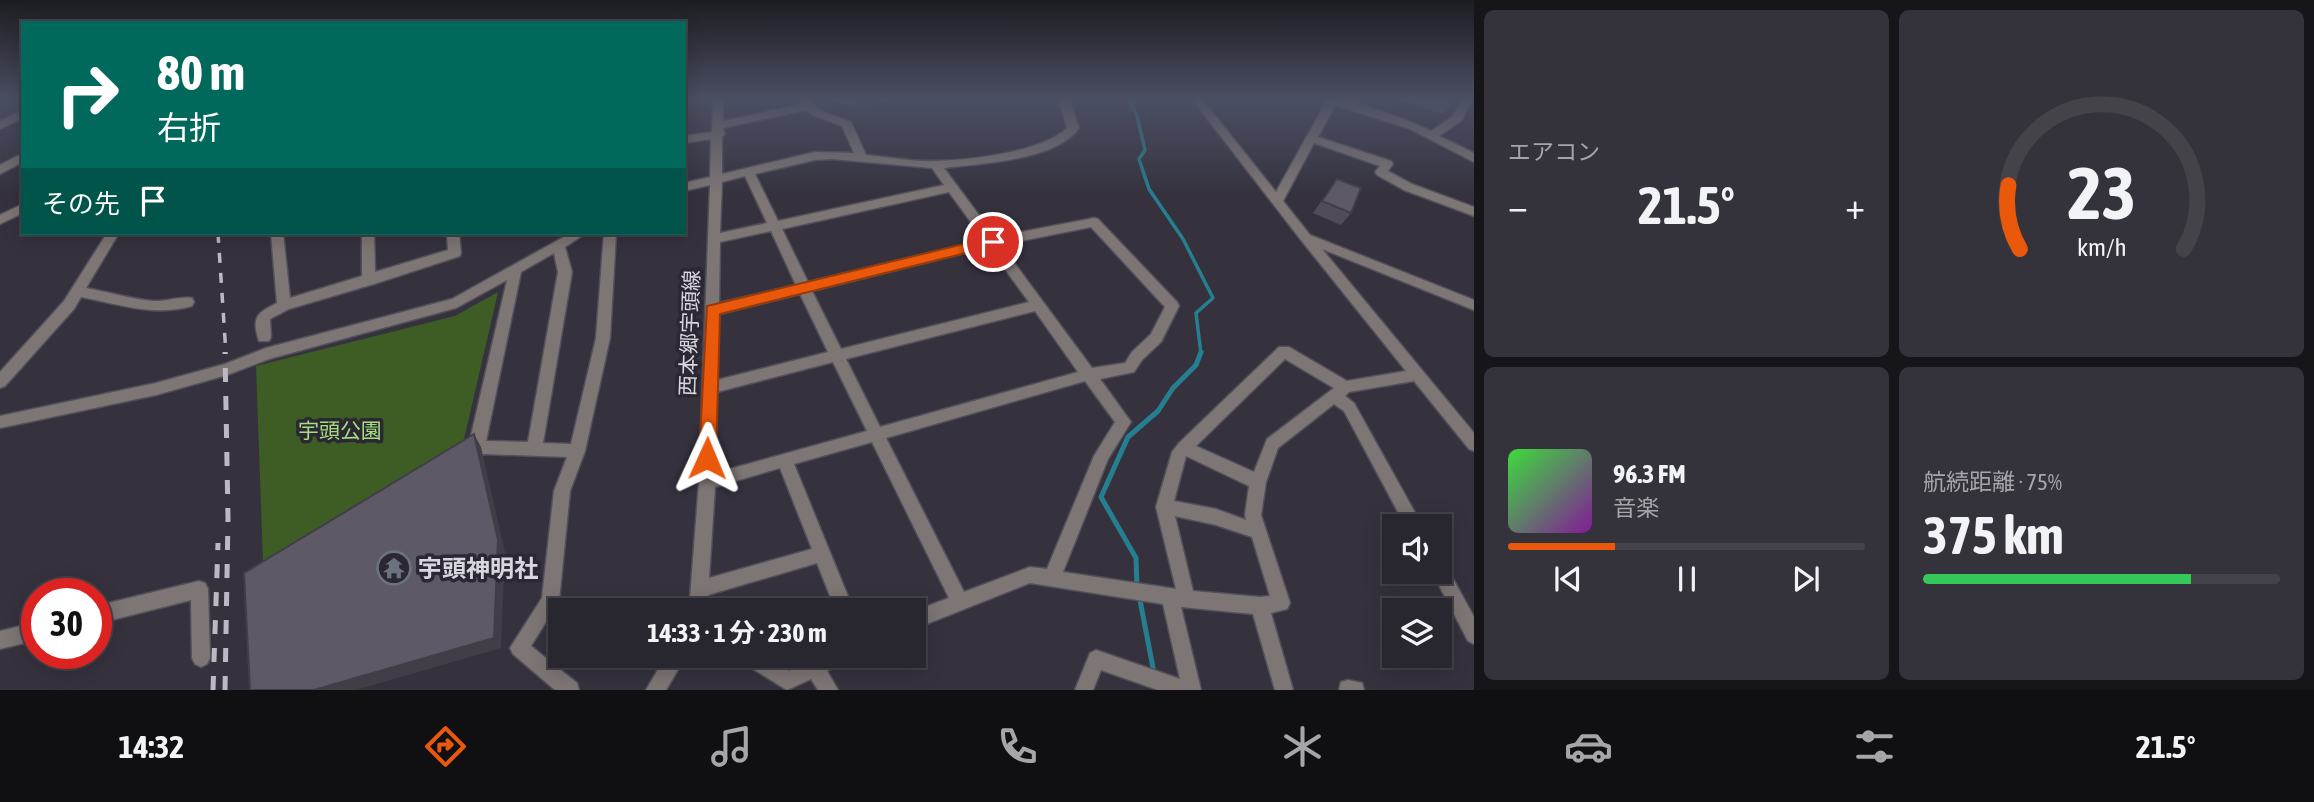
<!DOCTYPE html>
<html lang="ja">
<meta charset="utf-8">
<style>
:root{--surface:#28262e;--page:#34323a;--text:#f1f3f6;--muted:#a5a5aa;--line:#44434a;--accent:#ea580c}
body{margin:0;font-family:"Asap Condensed","Noto Sans JP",sans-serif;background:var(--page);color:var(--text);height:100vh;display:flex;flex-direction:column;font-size:26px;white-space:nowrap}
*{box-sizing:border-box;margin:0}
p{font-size:23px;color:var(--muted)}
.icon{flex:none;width:38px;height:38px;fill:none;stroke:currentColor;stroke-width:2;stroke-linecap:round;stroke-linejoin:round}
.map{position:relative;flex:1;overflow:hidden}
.sheet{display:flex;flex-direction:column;gap:10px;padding:10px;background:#161519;width:840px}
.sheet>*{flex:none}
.hud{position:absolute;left:21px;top:21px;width:665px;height:214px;border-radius:0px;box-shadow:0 4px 18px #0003,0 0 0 2px var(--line);background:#00695c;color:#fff;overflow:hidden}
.tools{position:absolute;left:1382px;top:514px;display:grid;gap:14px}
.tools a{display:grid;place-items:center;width:70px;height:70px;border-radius:0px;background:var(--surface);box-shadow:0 4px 18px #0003,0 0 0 2px var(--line);font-size:35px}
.speed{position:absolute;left:21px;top:578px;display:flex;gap:14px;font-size:35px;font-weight:700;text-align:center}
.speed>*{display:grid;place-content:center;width:91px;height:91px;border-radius:50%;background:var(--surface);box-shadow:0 4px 18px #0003,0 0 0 2px var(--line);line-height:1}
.speed .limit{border:10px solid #d22;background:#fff;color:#111}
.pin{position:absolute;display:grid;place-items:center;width:60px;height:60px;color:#fff;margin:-30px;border:4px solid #fff;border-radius:50%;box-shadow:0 2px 7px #0007}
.me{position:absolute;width:77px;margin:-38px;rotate:1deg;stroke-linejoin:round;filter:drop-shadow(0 0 5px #0008)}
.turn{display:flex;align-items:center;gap:24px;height:147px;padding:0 21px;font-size:32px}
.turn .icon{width:91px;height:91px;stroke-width:2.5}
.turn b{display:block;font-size:49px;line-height:60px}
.then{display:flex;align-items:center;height:66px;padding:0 21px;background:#0003;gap:14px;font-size:26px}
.big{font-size:52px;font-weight:700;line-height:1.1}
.sheet .widget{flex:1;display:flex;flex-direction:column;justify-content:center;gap:10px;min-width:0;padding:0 24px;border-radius:10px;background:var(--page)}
.sheet .dial{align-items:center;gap:0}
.dial svg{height:182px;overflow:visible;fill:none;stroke:var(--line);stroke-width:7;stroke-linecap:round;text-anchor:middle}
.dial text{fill:var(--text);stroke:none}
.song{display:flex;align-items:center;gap:21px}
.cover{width:84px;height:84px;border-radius:10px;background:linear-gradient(135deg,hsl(120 70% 55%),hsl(290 70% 35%))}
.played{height:7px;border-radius:4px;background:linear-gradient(90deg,var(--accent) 30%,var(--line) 30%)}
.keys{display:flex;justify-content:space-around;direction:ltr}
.heat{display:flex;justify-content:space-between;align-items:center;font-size:38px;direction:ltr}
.charge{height:10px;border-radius:5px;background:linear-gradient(90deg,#34c759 75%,var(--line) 0)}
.sheet .tiles{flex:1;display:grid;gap:10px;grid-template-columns:repeat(2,1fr)}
.trip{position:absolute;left:548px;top:598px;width:378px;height:70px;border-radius:0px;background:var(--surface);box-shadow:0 4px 18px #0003,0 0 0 2px var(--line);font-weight:700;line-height:70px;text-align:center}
.dock{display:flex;height:112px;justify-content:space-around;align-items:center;background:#100f12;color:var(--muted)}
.dock .icon{width:49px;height:49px}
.dock .selected{color:var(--accent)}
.dock b{font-size:32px;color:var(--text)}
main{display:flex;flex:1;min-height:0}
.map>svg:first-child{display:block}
.green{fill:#3d5d25}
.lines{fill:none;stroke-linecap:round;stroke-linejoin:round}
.stream-far1{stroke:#257f91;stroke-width:3.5}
.stream{stroke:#257f91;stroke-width:5}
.minor-casing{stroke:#52505b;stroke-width:3}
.minor{fill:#7e7675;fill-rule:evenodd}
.rail-far1{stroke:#bbb9c2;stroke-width:3.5;stroke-dasharray:10 10;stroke-linecap:butt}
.rail{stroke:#bbb9c2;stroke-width:5;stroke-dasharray:14 14;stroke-linecap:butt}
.wall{fill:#504d58}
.shaded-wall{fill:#413e47}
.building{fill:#5d5966;stroke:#413e47;stroke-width:2}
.route{fill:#ea580c;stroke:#983908;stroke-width:2}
.labels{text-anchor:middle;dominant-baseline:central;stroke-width:7;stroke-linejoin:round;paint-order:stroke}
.street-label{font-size:21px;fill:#d8d6de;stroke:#2b2834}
.park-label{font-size:21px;fill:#a5dd7f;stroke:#2b2834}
.near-poi-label{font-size:24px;font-weight:bold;fill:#d8d6de;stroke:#2b2834;text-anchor:start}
</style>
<main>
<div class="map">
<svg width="1474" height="690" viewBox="0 0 1474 690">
<rect width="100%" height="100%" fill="#35323e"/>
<path class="green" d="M 498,292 L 462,448 L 263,562 L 256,366 L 455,316 Z"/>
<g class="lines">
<path class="stream-far1" d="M 1129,99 L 1137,116 L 1145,150 L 1139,159 L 1149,189 L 1183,239 L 1213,298 L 1196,313 L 1201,354"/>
<path class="stream" d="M 1137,587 L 1136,558 L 1101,497 L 1128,437 L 1158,411 L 1173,388 L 1196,365 L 1201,352
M 1139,595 L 1154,673"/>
<defs>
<path id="minor" d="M 713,99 L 723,99 L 723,121 L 802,104 L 799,99 L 809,99 L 821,111 L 851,122 L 866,155 C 889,157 914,162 937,161 C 972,160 1042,152 1067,128 L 1059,99 L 1069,99 L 1079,128 C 1055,161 982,163 944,168 L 995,237 L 1094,218 L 1098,219 L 1177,302 L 1179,306 L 1161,342 L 1142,360 L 1134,372 L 1100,379 L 1131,422 L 1108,459 L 1063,572 L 1176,589 L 1156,507 L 1172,452 L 1179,443 L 1279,347 L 1289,347 L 1347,381 L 1406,371 L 1301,240 L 1192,99 L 1202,99 L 1276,192 L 1326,102 L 1324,99 C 1352,99 1405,118 1431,131 L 1453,116 L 1462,99 L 1472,99 L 1462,120 L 1439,136 L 1474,153 L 1474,162 L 1410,129 L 1335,105 L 1318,137 L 1391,161 L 1393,164 L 1388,171 L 1412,184 L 1474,207 L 1474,216 L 1404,190 L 1377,175 L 1375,172 L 1380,166 L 1314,143 L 1283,201 L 1310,235 L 1474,300 L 1474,310 L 1322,249 L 1474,433 L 1474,451 L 1469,449 L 1414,381 L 1349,392 L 1345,396 L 1354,403 L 1423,527 L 1406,527 L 1344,411 L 1334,404 L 1278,448 L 1266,482 L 1261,515 L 1290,603 L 1287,609 L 1271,613 L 1293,690 L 1275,690 L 1253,614 L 1181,607 L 1201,690 L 1158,690 L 1101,670 L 1093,690 L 1075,690 L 1090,653 L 1096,650 L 1180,679 L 1163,604 L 1030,583 L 914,629 L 914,611 L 949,598 L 872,442 L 794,464 L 854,611 L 836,611 L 817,563 L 708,595 L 707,611 L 689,611 L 699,482 L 710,185 L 684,191 L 684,183 L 710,177 L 711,139 L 684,143 L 684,136 L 712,132 ZM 806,110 L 813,115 L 842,126 L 854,153 L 815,152 L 722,174 L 722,137 L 725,134 L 723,128 ZM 832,159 L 932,168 L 944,185 L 778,221 L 755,174 L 815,160 ZM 745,176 L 767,223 L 720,233 L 722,182 ZM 949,192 L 984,240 L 808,282 L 782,229 ZM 1091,227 L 1165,307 L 1151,334 L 1132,352 L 1125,363 L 1092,368 L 1001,245 ZM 771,231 L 796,285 L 719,303 L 720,242 ZM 989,247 L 1029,302 L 841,349 L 812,291 ZM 800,294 L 828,352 L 717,380 L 719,314 ZM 1035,311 L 1078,372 L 880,427 L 846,359 ZM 1285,359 L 1334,388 L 1267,439 L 1254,472 L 1196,446 ZM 833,362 L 867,431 L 715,473 L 717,392 ZM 1085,381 L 1115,422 L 1094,456 L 1047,569 L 1030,567 L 964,592 L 886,438 ZM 1186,456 L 1249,486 L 1245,515 L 1246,520 L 1216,509 L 1174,501 ZM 780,468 L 812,549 L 709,578 L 715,487 ZM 1175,516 L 1216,525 L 1252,537 L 1270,596 L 1260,597 L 1193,591 Z
M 23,110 L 23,118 L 0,129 L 0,121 Z
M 23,153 L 23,162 L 0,174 L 0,165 Z
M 23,204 L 23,213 L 0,224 L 0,215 Z
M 107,233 L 119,233 L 86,288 C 109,292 130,299 153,301 C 166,302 180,296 192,298 L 194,302 L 192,306 C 153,317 119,304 81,297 L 74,309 L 5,386 L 0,388 L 0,372 L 64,301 Z
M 271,233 L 283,233 L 290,298 L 362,276 L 362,233 L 374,233 L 375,272 L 448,250 L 447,233 L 459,233 L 461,253 L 460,256 L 374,284 L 289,309 L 270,319 L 271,337 L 269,341 L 259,341 C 251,317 257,313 277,303 Z
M 571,233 L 586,233 L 565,247 L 572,272 L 543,443 L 571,444 L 596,338 L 604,233 L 616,233 L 610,338 L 585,451 L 570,491 L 559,601 L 531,646 L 577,683 L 579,690 L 555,690 L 513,654 L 510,648 L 542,598 L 554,491 L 567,457 L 484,454 L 467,466 L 461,464 L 459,459 L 472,445 L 470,440 L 507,280 L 456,308 L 269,359 L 227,375 L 156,395 L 0,428 L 0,416 L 156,383 L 225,364 L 266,348 L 452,299 ZM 554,253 L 558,272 L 528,442 L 486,441 L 521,272 Z
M 1440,564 L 1446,566 L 1474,617 L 1474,644 L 1468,641 L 1432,572 L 1440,572 Z
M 199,581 L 205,583 L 208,589 L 210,658 L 207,664 L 201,667 L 195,664 L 192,658 L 191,600 L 96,624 L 96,606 Z
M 37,622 L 37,640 L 0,649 L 0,631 Z
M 666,656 L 686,656 L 666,690 L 646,690 Z
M 739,656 L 765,656 L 789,671 L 817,656 L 846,656 L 843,662 L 827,671 L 838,690 L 818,690 L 811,679 L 787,690 L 742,662 Z
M 1348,680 L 1362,683 L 1364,690 L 1339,690 L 1341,682 Z"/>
</defs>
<use href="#minor" class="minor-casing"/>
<use href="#minor" class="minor"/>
<path class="rail-far1" d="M 218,233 L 226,354"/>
<path class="rail" d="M 213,690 L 218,543
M 225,690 L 228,518 L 225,352"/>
</g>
<path class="wall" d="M 831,99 L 892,99 L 854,109 Z
M 1398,99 L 1456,99 L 1443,114 Z
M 1337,179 L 1351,213 L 1341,225 L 1313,213 Z"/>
<path class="shaded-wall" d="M 855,99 L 892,99 L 854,109 Z
M 474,434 L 481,447 L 505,552 L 501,648 L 356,690 L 314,690 Z"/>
<path class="building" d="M 1441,99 L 1456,99 L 1452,102 Z
M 1337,179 L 1361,188 L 1351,213 L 1322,201 Z
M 474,434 L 498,540 L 494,638 L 314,690 L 250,690 L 244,573 Z"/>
<linearGradient id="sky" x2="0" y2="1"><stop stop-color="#1d1c22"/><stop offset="0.51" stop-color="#4b4f63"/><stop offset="1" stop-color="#4b4f63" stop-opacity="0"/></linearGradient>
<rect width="1474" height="195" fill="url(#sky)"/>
<path class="route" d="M 993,237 L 1000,242 L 998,245 L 720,314 L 716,458 L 714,464 L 707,466 L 701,464 L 699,458 L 707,306 Z"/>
<defs>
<symbol id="temple-ring" viewBox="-11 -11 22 22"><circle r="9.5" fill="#2b2834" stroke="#6b7280" stroke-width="1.5"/><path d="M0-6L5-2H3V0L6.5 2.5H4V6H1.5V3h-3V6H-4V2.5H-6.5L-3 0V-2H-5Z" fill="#6b7280"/></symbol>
</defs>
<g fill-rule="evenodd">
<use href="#temple-ring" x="375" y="549" width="38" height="38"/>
</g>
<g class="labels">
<g class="street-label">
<text transform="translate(689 333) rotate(-88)">西本郷宇頭線</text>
</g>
<g class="park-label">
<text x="340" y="430">宇頭公園</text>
</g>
<g class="near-poi-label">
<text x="418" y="568">宇頭神明社</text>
</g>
</g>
</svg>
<div class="tools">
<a><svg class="icon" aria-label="sound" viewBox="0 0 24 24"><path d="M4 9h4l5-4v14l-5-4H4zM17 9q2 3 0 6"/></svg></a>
<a><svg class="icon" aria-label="layers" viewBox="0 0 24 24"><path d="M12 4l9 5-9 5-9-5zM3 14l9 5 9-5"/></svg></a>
</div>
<div class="speed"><div class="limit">30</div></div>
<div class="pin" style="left:993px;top:242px;background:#d93025"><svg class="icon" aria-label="arrive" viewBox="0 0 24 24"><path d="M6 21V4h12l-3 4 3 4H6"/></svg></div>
<svg class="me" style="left:707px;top:458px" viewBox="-20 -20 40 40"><path d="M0-17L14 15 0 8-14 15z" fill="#ea580c" stroke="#fff" stroke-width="4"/></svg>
<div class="trip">14:33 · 1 分 · 230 m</div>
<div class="hud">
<div class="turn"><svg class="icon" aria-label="right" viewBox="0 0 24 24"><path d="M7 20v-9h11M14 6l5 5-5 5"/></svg><div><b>80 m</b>右折</div></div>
<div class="then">その先<svg class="icon" aria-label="arrive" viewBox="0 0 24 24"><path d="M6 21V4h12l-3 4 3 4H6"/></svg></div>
</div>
</div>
<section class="sheet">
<div class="tiles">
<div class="widget"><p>エアコン</p>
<div class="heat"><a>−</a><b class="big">21.5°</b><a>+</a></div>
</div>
<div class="widget dial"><svg viewBox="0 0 100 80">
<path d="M14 69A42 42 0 1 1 86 69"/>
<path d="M14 69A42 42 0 0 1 9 41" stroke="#ea580c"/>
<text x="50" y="56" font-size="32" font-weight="700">23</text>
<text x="50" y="72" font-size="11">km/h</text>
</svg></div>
<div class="widget">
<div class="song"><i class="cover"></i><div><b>96.3 FM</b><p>音楽</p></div></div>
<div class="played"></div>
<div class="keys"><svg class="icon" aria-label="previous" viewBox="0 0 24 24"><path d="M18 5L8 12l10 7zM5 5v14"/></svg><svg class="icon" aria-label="pause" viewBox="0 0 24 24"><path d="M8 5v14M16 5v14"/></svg><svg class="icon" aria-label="next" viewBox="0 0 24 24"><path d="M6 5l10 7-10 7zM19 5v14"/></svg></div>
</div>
<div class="widget"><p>航続距離 · 75%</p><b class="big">375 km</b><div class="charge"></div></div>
</div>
</section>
</main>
<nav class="dock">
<b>14:32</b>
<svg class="icon selected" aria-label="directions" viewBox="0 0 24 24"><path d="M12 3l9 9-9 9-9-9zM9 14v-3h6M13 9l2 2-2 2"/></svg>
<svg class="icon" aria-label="music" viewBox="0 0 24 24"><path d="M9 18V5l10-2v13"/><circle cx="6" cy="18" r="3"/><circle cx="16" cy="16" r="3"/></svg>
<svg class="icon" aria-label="phone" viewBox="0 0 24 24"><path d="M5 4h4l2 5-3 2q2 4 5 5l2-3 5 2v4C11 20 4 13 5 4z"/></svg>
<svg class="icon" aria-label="climate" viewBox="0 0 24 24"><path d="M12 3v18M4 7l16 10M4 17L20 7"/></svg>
<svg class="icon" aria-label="car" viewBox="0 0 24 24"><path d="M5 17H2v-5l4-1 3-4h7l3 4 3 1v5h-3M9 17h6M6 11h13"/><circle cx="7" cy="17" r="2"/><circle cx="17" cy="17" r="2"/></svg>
<svg class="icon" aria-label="filters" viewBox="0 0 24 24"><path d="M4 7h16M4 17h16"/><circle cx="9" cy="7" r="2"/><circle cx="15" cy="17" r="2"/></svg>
<b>21.5°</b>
</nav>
